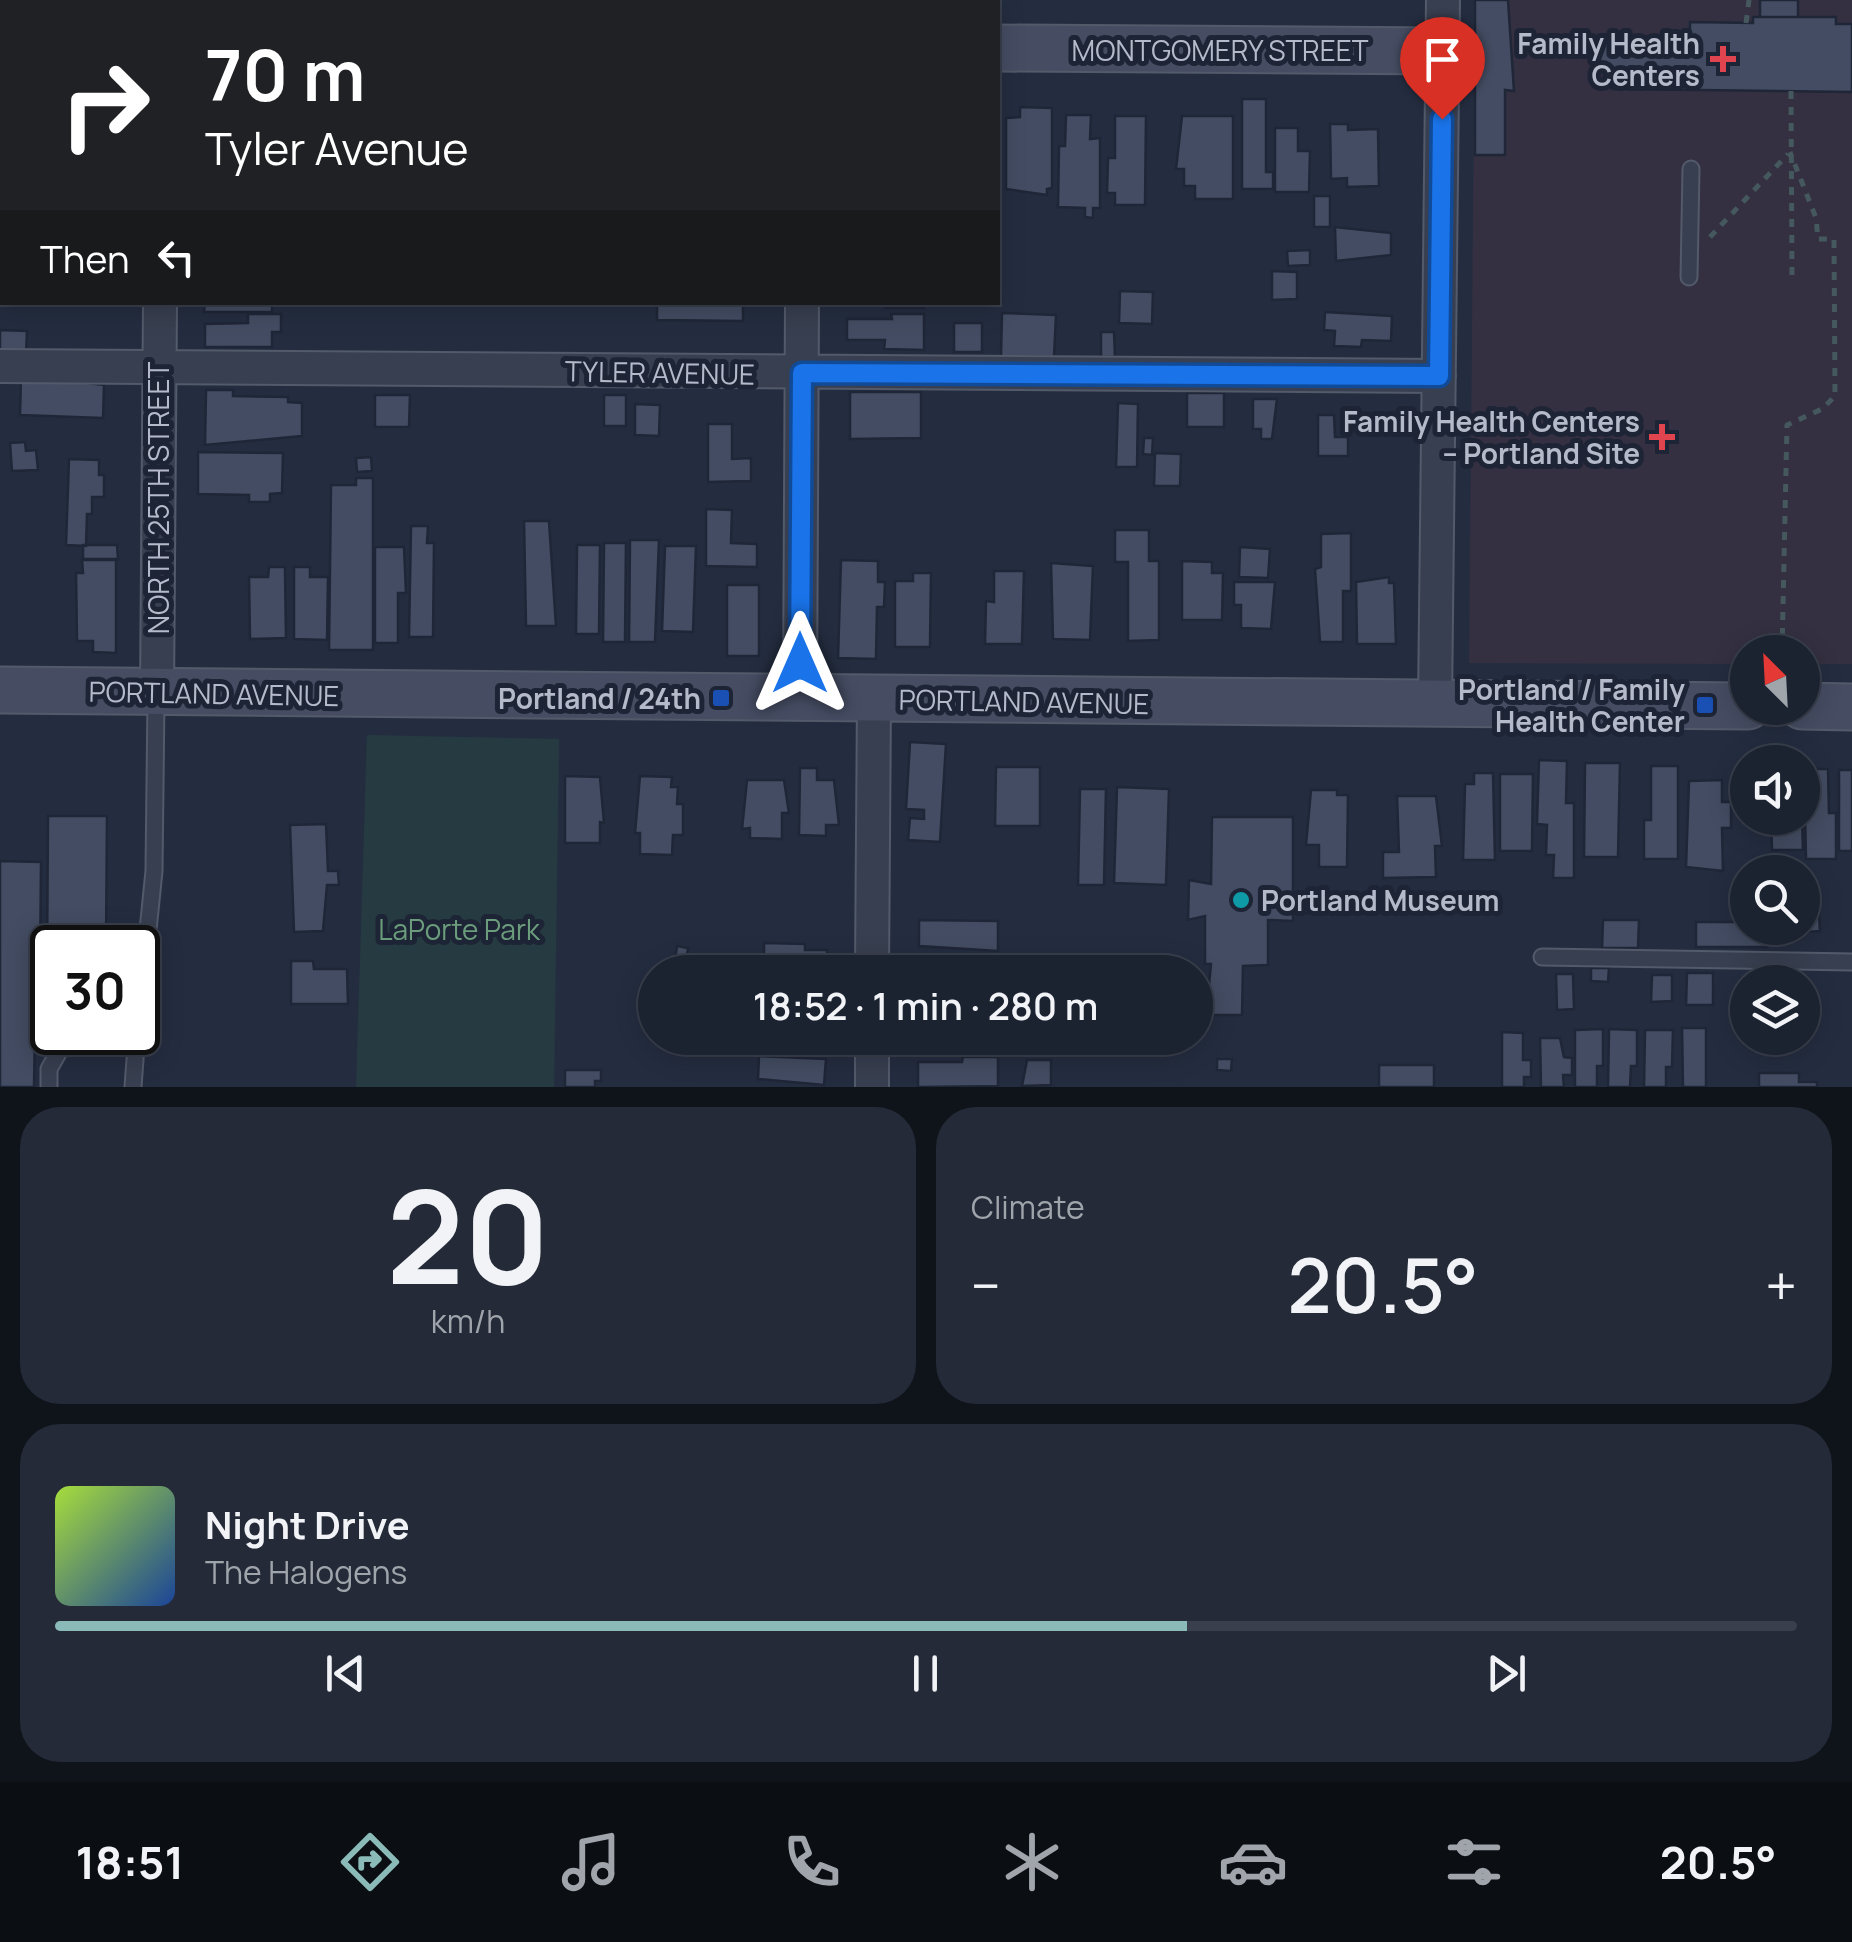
<!DOCTYPE html>
<meta charset="utf-8">
<style>
:root{--surface:#1b2230;--page:#242a38;--text:#f1f3f6;--muted:#a0a4ab;--line:#393f4c;--accent:#8bbbb9}
body{margin:0;font-family:Manrope,sans-serif;background:var(--page);color:var(--text);height:100vh;display:flex;flex-direction:column;font-size:38px;white-space:nowrap}
*{box-sizing:border-box;margin:0}
p{font-size:32px;color:var(--muted)}
.icon{flex:none;width:55px;height:55px;fill:none;stroke:currentColor;stroke-width:2;stroke-linecap:round;stroke-linejoin:round}
.map{position:relative;height:1087px;overflow:hidden}
.panel{display:flex;flex-direction:column;gap:20px;padding:20px;background:#0f131a;flex:1}
.panel>*{flex:none}
.guide{position:absolute;left:0px;top:0px;width:1000px;height:305px;box-shadow:0 5px 25px #0003,0 0 0 2px var(--line);background:#202124;color:#fff;overflow:hidden}
.needle{width:65px;rotate:336deg}
.controls{position:absolute;left:1730px;top:635px;display:grid;gap:20px}
.controls a{display:grid;place-items:center;width:90px;height:90px;border-radius:50%;background:var(--surface);box-shadow:0 5px 25px #0003,0 0 0 2px var(--line);font-size:50px}
.speed{position:absolute;left:30px;top:925px;display:flex;gap:20px;font-size:50px;font-weight:700;text-align:center}
.speed>*{display:grid;place-content:center;width:130px;height:130px;border-radius:50%;background:var(--surface);box-shadow:0 5px 25px #0003,0 0 0 2px var(--line);line-height:1}
.speed .limit{border:5px solid #111;border-radius:15px;background:#fff;color:#111}
.pin{position:absolute;display:grid;place-items:center;width:85px;height:85px;color:#fff;margin:-102px -42px;border-radius:50% 50% 50% 0;rotate:-45deg;box-shadow:0 0 10px #0007}
.pin .icon{rotate:45deg}
.me{position:absolute;width:110px;margin:-55px;rotate:0deg;stroke-linejoin:round;filter:drop-shadow(0 0 8px #0008)}
.turn{display:flex;align-items:center;gap:35px;height:210px;padding:0 40px;font-size:45px}
.turn .icon{width:130px;height:130px;stroke-width:2.5}
.turn b{display:block;font-size:70px;line-height:85px}
.then{display:flex;align-items:center;height:95px;padding:0 40px;background:#0003;gap:20px;font-size:38px}
.big{font-size:75px;font-weight:600;line-height:1.1}
.panel .card{flex:1;display:flex;flex-direction:column;justify-content:center;gap:15px;min-width:0;padding:0 35px;border-radius:40px;background:var(--page)}
.panel .dial{align-items:center;gap:0}
.dial b{font-size:130px;line-height:1}
.song{display:flex;align-items:center;gap:30px}
.cover{width:120px;height:120px;border-radius:15px;background:linear-gradient(135deg,hsl(80 70% 55%),hsl(220 70% 35%))}
.played{height:10px;border-radius:5px;background:linear-gradient(90deg,var(--accent) 65%,var(--line) 65%)}
.keys{display:flex;justify-content:space-around;direction:ltr}
.heat{display:flex;justify-content:space-between;align-items:center;font-size:55px;direction:ltr}
.panel .tiles{flex:1;display:grid;gap:20px;grid-template-columns:1fr 1fr}
.card:last-child{grid-column:span 2}
.trip{position:absolute;left:638px;top:955px;width:575px;height:100px;border-radius:50px;background:var(--surface);box-shadow:0 5px 25px #0003,0 0 0 2px var(--line);font-weight:600;line-height:100px;text-align:center}
.tabs{display:flex;height:160px;justify-content:space-around;align-items:center;background:#0b0e13;color:var(--muted)}
.tabs .icon{width:70px;height:70px}
.tabs .selected{color:var(--accent)}
.tabs b{font-size:45px;color:var(--text)}
.map>svg:first-child{display:block}
.medical{fill:#343041}
.green{fill:#263b41}
.building{fill:#434c62;stroke:#1f2637;stroke-width:2.5}
.lines{fill:none;stroke-linecap:round;stroke-linejoin:round}
.lane-casing{stroke:#535a6a;stroke-width:19}
.street-casing{stroke:#535a6a;stroke-width:36}
.secondary-casing{stroke:#535a6a;stroke-width:49}
.path{stroke:#44585e;stroke-width:5;stroke-dasharray:8 8;stroke-linecap:butt}
.lane{stroke:#383f50;stroke-width:15}
.street{stroke:#383f50;stroke-width:32}
.secondary{stroke:#464d63;stroke-width:45}
.route-casing{stroke:#114b97;stroke-width:25}
.route{stroke:#1a73e8;stroke-width:18}
.health-dot{fill:#e0444e;stroke:#1d2435;stroke-width:4}
.transit-dot{fill:#1a4fb4;stroke:#1d2435;stroke-width:4}
.culture-dot{fill:#0f9aa8;stroke:#1d2435;stroke-width:4}
.labels{text-anchor:middle;dominant-baseline:central;stroke-width:10;stroke-linejoin:round;paint-order:stroke}
.poi-label{font-size:28px;font-weight:bold;fill:#b5baca;stroke:#1d2435;text-anchor:end}
.street-label{font-size:28px;fill:#b5baca;stroke:#1d2435}
.park-label{font-size:28px;fill:#6b9c7c;stroke:#1d2435}
</style>
<div class="map">
<svg width="1852" height="1087" viewBox="0 0 1852 1087">
<rect width="100%" height="100%" fill="#242d40"/>
<path class="medical" d="M 1475,0 L 1852,0 L 1852,664 L 1803,664 L 1802,652 L 1748,652 L 1747,664 L 1469,663 Z"/>
<path class="green" d="M 367,735 L 559,739 L 554,1087 L 356,1087 Z"/>
<path class="building" d="M 1475,0 L 1508,0 L 1514,91 L 1505,90 L 1505,155 L 1475,155 Z
M 1760,0 L 1798,0 L 1798,17 L 1760,17 Z
M 1753,17 L 1836,17 L 1836,24 L 1852,24 L 1852,92 L 1612,89 L 1612,82 L 1603,82 L 1604,72 L 1593,72 L 1593,47 L 1601,46 L 1601,36 L 1690,37 L 1690,22 L 1753,23 Z
M 1242,99 L 1266,99 L 1266,172 L 1273,172 L 1273,189 L 1242,189 Z
M 0,103 L 2,103 L 2,240 L 0,240 Z
M 1020,107 L 1052,108 L 1052,188 L 1047,189 L 1047,195 L 1006,189 L 1006,118 L 1020,117 Z
M 1066,115 L 1091,115 L 1090,139 L 1100,138 L 1100,208 L 1093,208 L 1093,218 L 1085,217 L 1085,208 L 1058,207 L 1059,146 L 1065,146 Z
M 1115,116 L 1146,116 L 1145,205 L 1115,205 L 1115,193 L 1107,193 L 1108,158 L 1115,158 Z
M 1182,116 L 1233,116 L 1233,199 L 1195,199 L 1195,186 L 1184,186 L 1184,169 L 1176,169 Z
M 1330,124 L 1348,124 L 1348,130 L 1378,129 L 1379,186 L 1347,187 L 1347,178 L 1331,179 Z
M 1275,128 L 1298,128 L 1298,151 L 1310,151 L 1309,192 L 1275,192 Z
M 1314,196 L 1330,196 L 1330,227 L 1314,227 Z
M 1335,227 L 1391,233 L 1391,255 L 1336,261 Z
M 1310,250 L 1310,265 L 1288,266 L 1287,251 Z
M 1272,271 L 1297,272 L 1297,299 L 1272,300 Z
M 1120,291 L 1153,292 L 1152,324 L 1119,323 Z
M 205,302 L 272,302 L 272,312 L 204,312 Z
M 657,302 L 743,302 L 743,321 L 657,320 Z
M 885,302 L 924,302 L 924,308 L 885,308 Z
M 1325,312 L 1392,316 L 1391,341 L 1362,340 L 1361,347 L 1334,346 L 1335,331 L 1324,330 Z
M 1002,313 L 1056,315 L 1054,357 L 1001,356 Z
M 248,314 L 281,314 L 281,332 L 272,332 L 272,347 L 205,347 L 205,324 L 248,323 Z
M 891,314 L 924,314 L 924,350 L 884,349 L 885,340 L 847,340 L 847,319 L 892,319 Z
M 954,323 L 982,323 L 982,352 L 954,352 Z
M 0,330 L 27,331 L 26,355 L 0,355 Z
M 1101,332 L 1114,332 L 1115,357 L 1101,357 Z
M 21,375 L 104,385 L 103,418 L 20,415 Z
M 206,390 L 233,390 L 233,396 L 288,397 L 288,402 L 302,403 L 302,436 L 205,445 Z
M 850,392 L 921,392 L 921,438 L 850,439 Z
M 1187,393 L 1224,393 L 1224,427 L 1187,427 Z
M 375,395 L 410,395 L 409,427 L 375,427 Z
M 604,395 L 626,395 L 626,426 L 604,426 Z
M 1253,399 L 1277,399 L 1272,439 L 1261,439 L 1261,429 L 1253,429 Z
M 1118,403 L 1138,404 L 1137,467 L 1116,467 Z
M 635,404 L 660,405 L 659,436 L 635,435 Z
M 1318,415 L 1334,415 L 1335,437 L 1348,437 L 1348,456 L 1318,456 Z
M 708,424 L 732,424 L 732,459 L 751,458 L 751,481 L 708,482 Z
M 1144,438 L 1153,438 L 1152,455 L 1143,454 Z
M 25,442 L 26,451 L 36,450 L 38,470 L 12,471 L 10,443 Z
M 198,452 L 283,453 L 282,493 L 270,494 L 270,502 L 249,502 L 249,495 L 198,494 Z
M 1155,453 L 1181,454 L 1180,486 L 1154,486 Z
M 371,457 L 372,471 L 357,472 L 356,458 Z
M 69,459 L 99,460 L 99,475 L 104,475 L 104,497 L 92,497 L 92,514 L 87,514 L 86,546 L 66,545 Z
M 356,478 L 373,478 L 373,650 L 329,650 L 331,485 L 356,485 Z
M 706,509 L 732,510 L 731,543 L 757,544 L 757,567 L 706,566 Z
M 524,521 L 549,521 L 556,626 L 526,626 Z
M 411,526 L 428,526 L 427,543 L 434,543 L 433,637 L 409,637 Z
M 1115,530 L 1149,530 L 1149,561 L 1159,561 L 1159,640 L 1128,641 L 1128,562 L 1115,562 Z
M 1351,533 L 1351,591 L 1343,591 L 1343,642 L 1320,642 L 1315,569 L 1321,567 L 1321,534 Z
M 630,540 L 659,540 L 655,642 L 629,642 Z
M 604,543 L 626,543 L 625,642 L 603,642 Z
M 83,545 L 117,545 L 118,559 L 83,559 Z
M 577,545 L 600,545 L 599,634 L 576,634 Z
M 665,546 L 696,546 L 693,632 L 662,631 Z
M 375,547 L 404,547 L 406,593 L 398,593 L 398,643 L 375,643 Z
M 1240,547 L 1270,549 L 1268,578 L 1239,577 Z
M 82,560 L 116,560 L 116,653 L 93,652 L 93,641 L 77,641 L 76,573 L 83,573 Z
M 841,560 L 878,561 L 878,582 L 885,582 L 884,607 L 877,607 L 876,659 L 838,658 Z
M 1182,561 L 1212,562 L 1212,573 L 1223,573 L 1222,620 L 1182,620 Z
M 1051,563 L 1093,566 L 1090,640 L 1053,639 Z
M 269,567 L 285,567 L 286,638 L 250,639 L 249,577 L 268,577 Z
M 294,567 L 310,567 L 310,577 L 328,577 L 327,640 L 294,639 Z
M 994,571 L 1024,571 L 1022,644 L 985,644 L 986,601 L 994,602 Z
M 913,573 L 931,573 L 930,647 L 895,647 L 895,581 L 913,581 Z
M 1389,577 L 1389,583 L 1394,583 L 1396,644 L 1357,644 L 1356,582 Z
M 1234,582 L 1275,582 L 1271,629 L 1241,628 L 1241,605 L 1234,605 Z
M 727,585 L 759,585 L 759,656 L 727,656 Z
M 910,742 L 946,744 L 940,842 L 908,840 L 910,818 L 924,819 L 924,810 L 906,809 Z
M 1539,760 L 1567,761 L 1566,803 L 1574,803 L 1574,878 L 1553,878 L 1554,855 L 1546,855 L 1547,825 L 1537,824 Z
M 1585,763 L 1620,763 L 1618,857 L 1584,857 Z
M 1651,766 L 1678,766 L 1678,859 L 1644,859 L 1644,820 L 1651,820 Z
M 996,767 L 1040,767 L 1040,826 L 995,826 Z
M 800,768 L 817,768 L 817,780 L 834,780 L 839,825 L 826,825 L 826,836 L 799,835 Z
M 1804,769 L 1828,769 L 1829,813 L 1836,813 L 1836,859 L 1806,859 Z
M 1839,770 L 1852,770 L 1852,851 L 1839,851 Z
M 1474,773 L 1493,773 L 1495,860 L 1463,860 L 1465,784 L 1474,784 Z
M 1500,774 L 1533,774 L 1532,851 L 1500,851 Z
M 565,776 L 600,777 L 604,823 L 600,822 L 600,843 L 565,843 Z
M 640,776 L 672,777 L 671,787 L 678,787 L 677,804 L 683,804 L 683,835 L 673,835 L 672,855 L 640,854 L 640,833 L 635,833 Z
M 747,780 L 784,780 L 789,813 L 782,813 L 782,839 L 750,838 L 750,828 L 742,829 Z
M 1722,780 L 1722,802 L 1731,802 L 1731,828 L 1722,828 L 1723,871 L 1686,867 L 1689,781 Z
M 1117,787 L 1169,789 L 1166,885 L 1114,883 Z
M 1080,789 L 1106,789 L 1104,885 L 1078,885 Z
M 1311,790 L 1337,790 L 1337,795 L 1348,795 L 1347,867 L 1319,867 L 1319,845 L 1306,845 Z
M 1397,796 L 1436,796 L 1442,846 L 1435,846 L 1436,877 L 1383,878 L 1383,852 L 1399,852 Z
M 48,816 L 107,816 L 106,948 L 52,948 L 52,967 L 47,967 Z
M 1212,817 L 1293,817 L 1293,921 L 1268,920 L 1268,965 L 1243,966 L 1242,1015 L 1206,1015 L 1211,964 L 1205,964 L 1205,916 L 1188,920 L 1189,880 L 1211,884 Z
M 1771,818 L 1802,818 L 1803,850 L 1772,850 Z
M 326,824 L 328,871 L 338,871 L 339,885 L 327,885 L 323,931 L 294,932 L 290,825 Z
M 0,861 L 41,862 L 40,977 L 52,976 L 52,1030 L 35,1030 L 34,1087 L 0,1087 Z
M 1304,900 L 1324,902 L 1323,914 L 1303,913 Z
M 1819,915 L 1820,931 L 1807,932 L 1807,916 Z
M 919,920 L 998,921 L 998,951 L 919,946 Z
M 1603,920 L 1639,920 L 1638,948 L 1602,948 Z
M 1696,922 L 1748,922 L 1748,928 L 1767,928 L 1767,947 L 1696,947 Z
M 764,943 L 805,944 L 805,950 L 827,950 L 827,972 L 779,972 L 779,964 L 764,965 Z
M 677,946 L 688,948 L 686,962 L 675,960 Z
M 963,956 L 999,956 L 998,972 L 918,972 L 918,961 L 963,961 Z
M 1025,958 L 1051,959 L 1051,972 L 1025,972 Z
M 291,961 L 313,961 L 314,969 L 347,969 L 348,1004 L 291,1004 Z
M 1591,968 L 1609,968 L 1608,982 L 1591,981 Z
M 1687,973 L 1713,973 L 1713,1005 L 1686,1005 Z
M 1556,974 L 1573,974 L 1574,1009 L 1557,1010 Z
M 1652,975 L 1672,975 L 1672,1001 L 1651,1002 Z
M 1682,1028 L 1706,1028 L 1706,1087 L 1683,1087 Z
M 1603,1029 L 1603,1066 L 1597,1066 L 1597,1087 L 1575,1087 L 1575,1030 Z
M 1609,1029 L 1637,1030 L 1637,1066 L 1631,1066 L 1630,1087 L 1608,1087 Z
M 1645,1030 L 1673,1030 L 1672,1067 L 1666,1067 L 1666,1087 L 1644,1087 Z
M 1502,1032 L 1523,1033 L 1523,1060 L 1531,1060 L 1531,1077 L 1524,1077 L 1524,1087 L 1502,1087 Z
M 748,1038 L 826,1038 L 826,1048 L 747,1047 Z
M 918,1038 L 998,1038 L 998,1052 L 918,1046 Z
M 1540,1038 L 1560,1038 L 1564,1057 L 1572,1058 L 1572,1075 L 1563,1075 L 1564,1087 L 1541,1087 Z
M 759,1056 L 826,1059 L 824,1085 L 758,1079 Z
M 963,1057 L 998,1057 L 998,1086 L 918,1087 L 918,1062 L 962,1062 Z
M 1217,1059 L 1232,1059 L 1231,1071 L 1217,1070 Z
M 1027,1060 L 1051,1060 L 1051,1085 L 1022,1086 Z
M 1379,1065 L 1434,1065 L 1434,1087 L 1379,1087 Z
M 565,1070 L 601,1070 L 601,1081 L 595,1081 L 595,1087 L 565,1087 Z
M 1759,1073 L 1799,1073 L 1799,1082 L 1817,1082 L 1817,1087 L 1759,1087 Z"/>
<g class="lines">
<defs>
<path id="lane" d="M 1689,277 L 1691,169
M 1542,957 L 1852,962
M 138,1029 L 154,871 L 156,698
M 49,1087 L 49,1069 L 70,1032
M 133,1087 L 137,1032"/>
<path id="street" d="M 163,2 L 163,0
M 806,2 L 806,0
M 0,366 L 1439,376
M 157,694 L 160,302
M 800,699 L 802,302
M 1435,703 L 1443,0
M 872,972 L 874,699
M 872,1087 L 872,1038"/>
<path id="secondary" d="M 0,40 L 2,40
M 998,48 L 1443,51
M 0,690 L 1748,706
M 1802,706 L 1852,707"/>
</defs>
<use href="#lane" class="lane-casing"/>
<use href="#street" class="street-casing"/>
<use href="#secondary" class="secondary-casing"/>
<path class="path" d="M 1746,23 L 1749,0
M 1791,91 L 1792,275
M 1710,237 L 1788,154
M 1782,652 L 1787,425 L 1822,409 L 1835,396 L 1834,239 L 1818,239 L 1816,218 L 1790,152"/>
<use href="#lane" class="lane"/>
<use href="#street" class="street"/>
<use href="#secondary" class="secondary"/>
</g>
<g class="lines">
<defs>
<path id="route" d="M 800,663 L 802,373 L 1439,376 L 1442,119"/>
</defs>
<use href="#route" class="route-casing"/>
<use href="#route" class="route"/>
</g>
<g class="health-dot">
<path d="M1718 44h10v10h10v10h-10v10h-10v-10h-10v-10h10z"/>
<path d="M1657 422h10v10h10v10h-10v10h-10v-10h-10v-10h10z"/>
</g>
<g class="transit-dot">
<rect x="711" y="688" width="20" height="20" rx="5"/>
<rect x="1695" y="695" width="20" height="20" rx="5"/>
</g>
<circle class="culture-dot" cx="1241" cy="900" r="10"/>
<g class="labels">
<g class="poi-label">
<text x="1700" y="43">Family Health<tspan x="1700" dy="32">Centers</tspan></text>
<text x="1640" y="421">Family Health Centers<tspan x="1640" dy="32">– Portland Site</tspan></text>
<text x="1685" y="689">Portland / Family<tspan x="1685" dy="32">Health Center</tspan></text>
<text x="701" y="698">Portland / 24th</text>
<text x="1261" y="900" text-anchor="start">Portland Museum</text>
</g>
<g class="street-label">
<text x="1220" y="50">MONTGOMERY STREET</text>
<text transform="translate(660 372) rotate(1)">TYLER AVENUE</text>
<text transform="translate(158 498) rotate(-90)">NORTH 25TH STREET</text>
<text transform="translate(214 693) rotate(1)">PORTLAND AVENUE</text>
<text transform="translate(1024 701) rotate(1)">PORTLAND AVENUE</text>
</g>
<g class="park-label">
<text x="459" y="929">LaPorte Park</text>
</g>
</g>
</svg>
<div class="controls">
<a><svg class="needle" viewBox="-14 -14 28 28"><path d="M0-13l5 13h-10z" fill="#e53935"/><path d="M0 13l5-13h-10z" fill="#a0a4ab"/></svg></a>
<a><svg class="icon" aria-label="sound" viewBox="0 0 24 24"><path d="M4 9h4l5-4v14l-5-4H4zM17 9q2 3 0 6"/></svg></a>
<a><svg class="icon" aria-label="search" viewBox="0 0 24 24"><circle cx="10" cy="10" r="6"/><path d="M15 15l6 6"/></svg></a>
<a><svg class="icon" aria-label="layers" viewBox="0 0 24 24"><path d="M12 4l9 5-9 5-9-5zM3 14l9 5 9-5"/></svg></a>
</div>
<div class="speed"><div class="limit">30</div></div>
<div class="pin" style="left:1442px;top:119px;background:#d93025"><svg class="icon" aria-label="arrive" viewBox="0 0 24 24"><path d="M6 21V4h12l-3 4 3 4H6"/></svg></div>
<svg class="me" style="left:800px;top:663px" viewBox="-20 -20 40 40"><path d="M0-17L14 15 0 8-14 15z" fill="#1a73e8" stroke="#fff" stroke-width="4"/></svg>
<div class="trip">18:52 · 1 min · 280 m</div>
<div class="guide">
<div class="turn"><svg class="icon" aria-label="right" viewBox="0 0 24 24"><path d="M7 20v-9h11M14 6l5 5-5 5"/></svg><div><b>70 m</b>Tyler Avenue</div></div>
<div class="then">Then<svg class="icon" aria-label="left" viewBox="0 0 24 24"><path d="M17 20v-9H6M10 6l-5 5 5 5"/></svg></div>
</div>
</div>
<section class="panel">
<div class="tiles">
<div class="card dial"><b>20</b><p>km/h</p></div>
<div class="card"><p>Climate</p>
<div class="heat"><a>−</a><b class="big">20.5°</b><a>+</a></div>
</div>
<div class="card">
<div class="song"><i class="cover"></i><div><b>Night Drive</b><p>The Halogens</p></div></div>
<div class="played"></div>
<div class="keys"><svg class="icon" aria-label="previous" viewBox="0 0 24 24"><path d="M18 5L8 12l10 7zM5 5v14"/></svg><svg class="icon" aria-label="pause" viewBox="0 0 24 24"><path d="M8 5v14M16 5v14"/></svg><svg class="icon" aria-label="next" viewBox="0 0 24 24"><path d="M6 5l10 7-10 7zM19 5v14"/></svg></div>
</div>
</div>
</section>
<nav class="tabs">
<b>18:51</b>
<svg class="icon selected" aria-label="directions" viewBox="0 0 24 24"><path d="M12 3l9 9-9 9-9-9zM9 14v-3h6M13 9l2 2-2 2"/></svg>
<svg class="icon" aria-label="music" viewBox="0 0 24 24"><path d="M9 18V5l10-2v13"/><circle cx="6" cy="18" r="3"/><circle cx="16" cy="16" r="3"/></svg>
<svg class="icon" aria-label="phone" viewBox="0 0 24 24"><path d="M5 4h4l2 5-3 2q2 4 5 5l2-3 5 2v4C11 20 4 13 5 4z"/></svg>
<svg class="icon" aria-label="climate" viewBox="0 0 24 24"><path d="M12 3v18M4 7l16 10M4 17L20 7"/></svg>
<svg class="icon" aria-label="car" viewBox="0 0 24 24"><path d="M5 17H2v-5l4-1 3-4h7l3 4 3 1v5h-3M9 17h6M6 11h13"/><circle cx="7" cy="17" r="2"/><circle cx="17" cy="17" r="2"/></svg>
<svg class="icon" aria-label="filters" viewBox="0 0 24 24"><path d="M4 7h16M4 17h16"/><circle cx="9" cy="7" r="2"/><circle cx="15" cy="17" r="2"/></svg>
<b>20.5°</b>
</nav>
